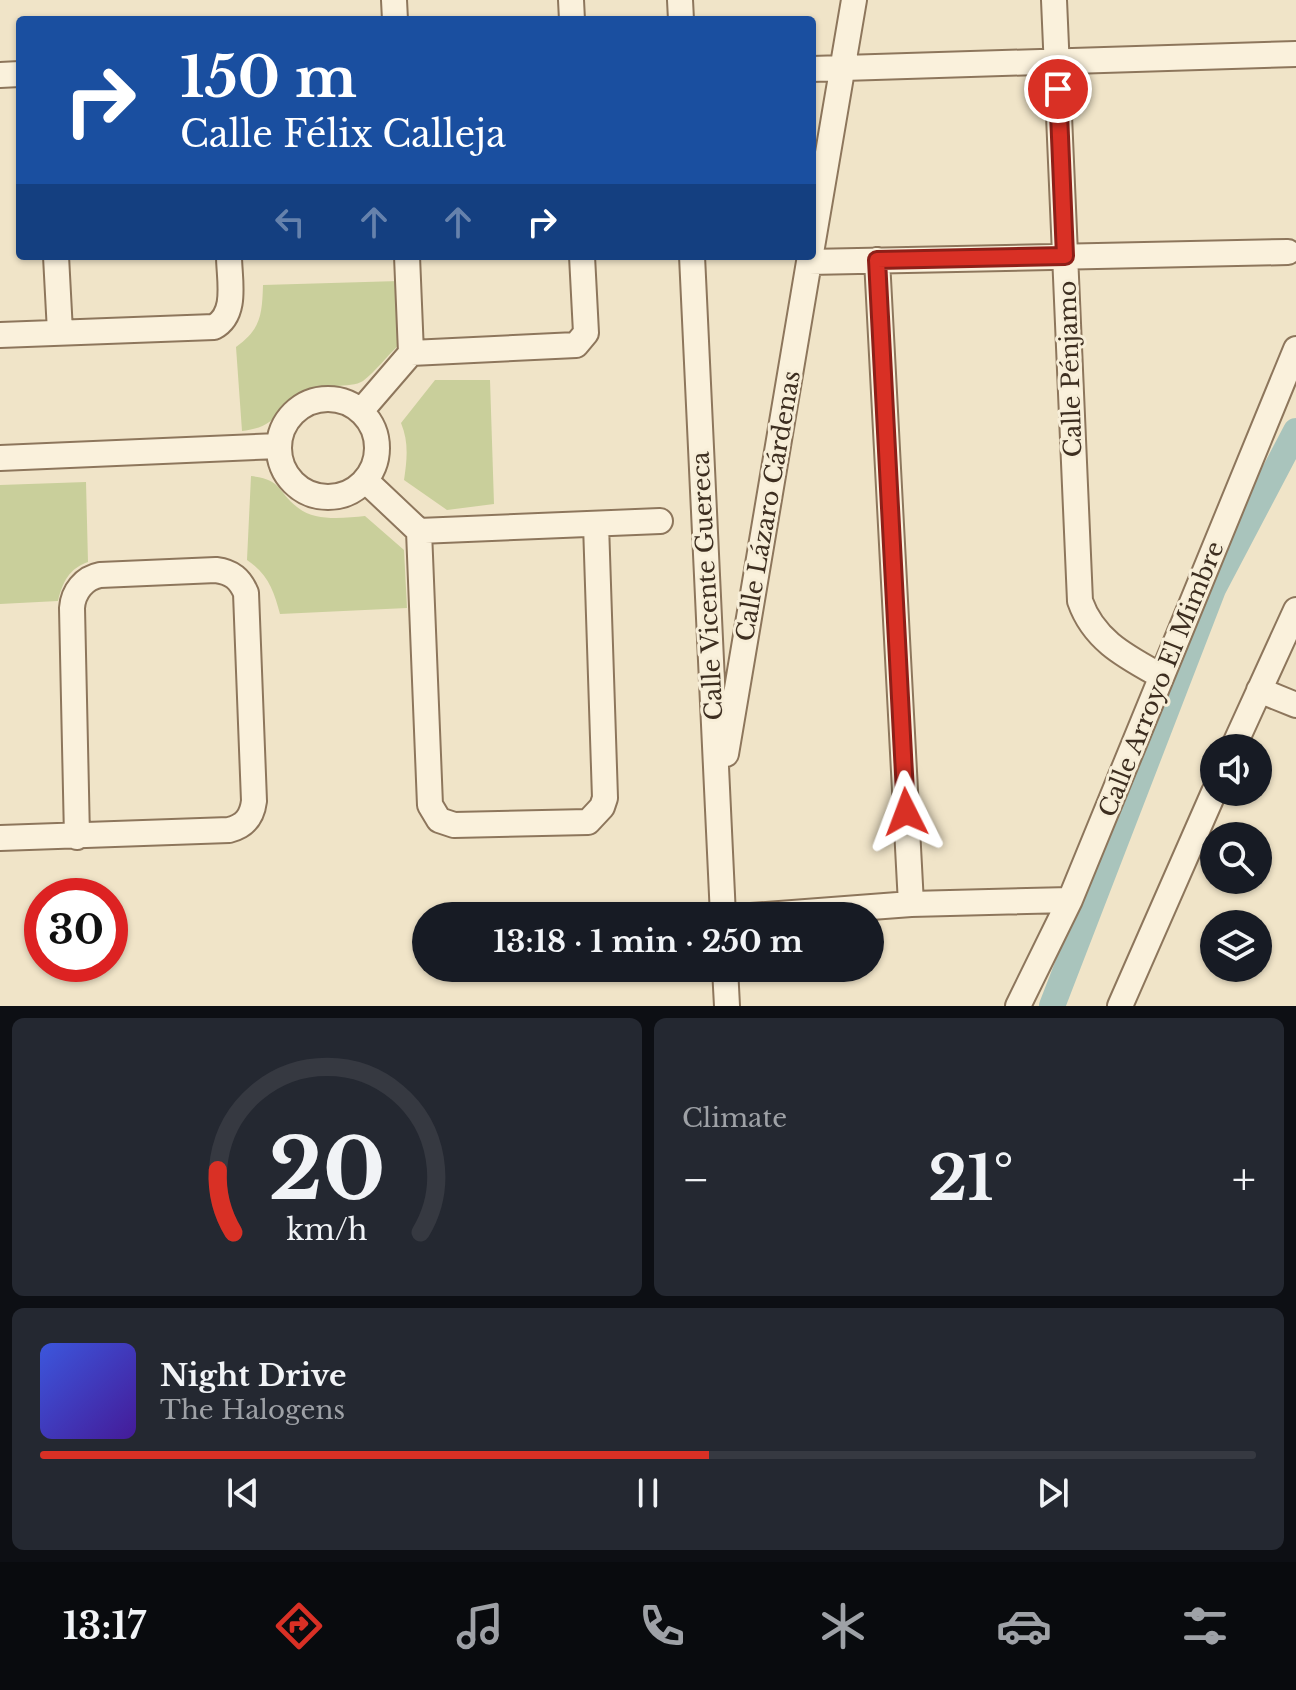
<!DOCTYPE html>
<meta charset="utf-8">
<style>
:root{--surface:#171b24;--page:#242831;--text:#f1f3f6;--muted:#9ea1a6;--line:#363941;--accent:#d93025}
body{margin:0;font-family:"Libre Baskerville",serif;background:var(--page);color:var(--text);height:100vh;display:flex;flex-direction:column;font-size:30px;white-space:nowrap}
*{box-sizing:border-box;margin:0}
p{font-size:26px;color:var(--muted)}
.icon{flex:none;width:44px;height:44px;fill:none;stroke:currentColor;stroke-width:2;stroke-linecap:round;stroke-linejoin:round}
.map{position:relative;height:1006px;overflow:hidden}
.sheet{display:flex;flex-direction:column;gap:12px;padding:12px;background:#0d0f14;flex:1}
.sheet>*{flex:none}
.hud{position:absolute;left:16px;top:16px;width:800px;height:244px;border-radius:8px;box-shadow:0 2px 6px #0004;background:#1a4fa0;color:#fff;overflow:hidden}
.controls{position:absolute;left:1200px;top:734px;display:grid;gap:16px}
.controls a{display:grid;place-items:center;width:72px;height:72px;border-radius:50%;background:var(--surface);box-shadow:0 2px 6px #0004;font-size:40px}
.speed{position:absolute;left:24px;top:878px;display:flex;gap:16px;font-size:40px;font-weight:700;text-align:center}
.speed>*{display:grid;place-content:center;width:104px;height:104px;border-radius:50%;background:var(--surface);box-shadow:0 2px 6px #0004;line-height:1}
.speed .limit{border:12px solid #d22;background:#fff;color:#111}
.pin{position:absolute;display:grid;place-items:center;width:68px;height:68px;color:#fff;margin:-34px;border:4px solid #fff;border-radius:50%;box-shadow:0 2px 8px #0007}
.me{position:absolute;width:88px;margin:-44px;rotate:357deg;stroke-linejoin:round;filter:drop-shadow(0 0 6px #0008)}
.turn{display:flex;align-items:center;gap:28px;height:168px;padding:0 32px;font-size:36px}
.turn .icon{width:104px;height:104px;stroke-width:2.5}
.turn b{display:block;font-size:56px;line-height:68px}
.lanes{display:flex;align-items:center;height:76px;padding:0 32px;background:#0003;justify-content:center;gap:40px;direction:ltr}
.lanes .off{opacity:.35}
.big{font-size:60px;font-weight:700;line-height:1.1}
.sheet .tile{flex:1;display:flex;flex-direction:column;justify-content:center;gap:12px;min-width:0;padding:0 28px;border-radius:12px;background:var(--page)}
.sheet .dial{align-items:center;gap:0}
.dial svg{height:208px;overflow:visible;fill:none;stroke:var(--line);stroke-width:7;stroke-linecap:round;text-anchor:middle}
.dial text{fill:var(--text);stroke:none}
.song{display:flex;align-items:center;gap:24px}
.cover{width:96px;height:96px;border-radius:12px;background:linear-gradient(135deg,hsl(230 70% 55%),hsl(260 70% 35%))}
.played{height:8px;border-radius:4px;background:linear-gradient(90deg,var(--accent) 55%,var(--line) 55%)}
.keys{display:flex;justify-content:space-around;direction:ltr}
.heat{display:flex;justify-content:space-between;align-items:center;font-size:44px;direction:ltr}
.sheet .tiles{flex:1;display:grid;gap:12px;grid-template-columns:1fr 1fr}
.tile:last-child{grid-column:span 2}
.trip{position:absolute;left:412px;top:902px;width:472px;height:80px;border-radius:40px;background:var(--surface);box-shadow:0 2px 6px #0004;font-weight:700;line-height:80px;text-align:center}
.tabs{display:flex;height:128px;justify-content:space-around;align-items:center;background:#090b0e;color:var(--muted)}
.tabs .icon{width:56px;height:56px}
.tabs .on{color:var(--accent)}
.tabs b{font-size:36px;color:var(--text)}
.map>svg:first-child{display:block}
.green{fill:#c9cf9b}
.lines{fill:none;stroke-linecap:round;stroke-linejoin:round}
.canal{stroke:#a9c4bc;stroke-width:26}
.street-casing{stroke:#8d765c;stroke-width:28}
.street{stroke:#faf1dc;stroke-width:24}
.route-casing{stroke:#8d1f18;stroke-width:20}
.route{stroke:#d93025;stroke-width:14}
.labels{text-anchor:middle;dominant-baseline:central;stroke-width:6;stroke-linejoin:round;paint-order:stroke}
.street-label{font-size:24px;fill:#3d2e20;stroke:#f7eed8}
</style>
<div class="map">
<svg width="1296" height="1006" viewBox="0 0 1296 1006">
<rect width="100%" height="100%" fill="#f0e4c8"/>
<path class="green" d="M 399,281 L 399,345 C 387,356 376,371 363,381 C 351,389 319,383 302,392 C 273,406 284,426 242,431 L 236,347 C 261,329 262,315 263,285 Z
M 435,380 L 490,380 L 494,504 L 447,510 L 404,480 C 407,460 409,442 401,423 Z
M 251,476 C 283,480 276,490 297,507 C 315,522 344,518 365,516 L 404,550 L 407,608 L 280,614 C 274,591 268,574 247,560 Z
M 86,482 L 88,562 C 69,569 63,581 58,601 L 0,604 L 0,485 Z"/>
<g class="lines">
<path class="canal" d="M 1052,1006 L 1213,589 L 1296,431"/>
<defs>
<path id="street" d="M 394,0 L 395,20
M 571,0 L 572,20
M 680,0 L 681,20
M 1054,0 L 1080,601 C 1094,641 1127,657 1161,676
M 812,69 L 1296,54
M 0,75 L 20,74
M 812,247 L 854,0
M 56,256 L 60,332
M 692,256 L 723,916
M 877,260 L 911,904
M 809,262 L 1288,252
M 0,335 L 214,327 C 238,314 229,279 229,256
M 411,353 L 576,345 L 586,333 L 582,256
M279 448a49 49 0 1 1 98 0a49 49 0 1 1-98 0Z
M 361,411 L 411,353 L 407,256
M 0,458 L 279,446
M 365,480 L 419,531 L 430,805 L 439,820 L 454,825 L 588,822 L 602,807 L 605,798 L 596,524
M 419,531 L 660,521
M 1259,690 L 1296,705
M 1233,748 L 1296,610
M 726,754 L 810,256
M 0,838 L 229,830 C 245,826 252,817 254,801 L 246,593 C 240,579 232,572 216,570 L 100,575 C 84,578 73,592 72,608 L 77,837
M 751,916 L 911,904 L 1070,900
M 725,968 L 727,1006
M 1018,1006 L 1070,900 L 1296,349
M 1120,1006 L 1214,792"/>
</defs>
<use href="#street" class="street-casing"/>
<use href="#street" class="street"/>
</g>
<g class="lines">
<defs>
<path id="route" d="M 906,812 L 877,260 L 1065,256 L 1058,89"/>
</defs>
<use href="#route" class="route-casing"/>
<use href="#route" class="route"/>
</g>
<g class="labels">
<g class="street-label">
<text transform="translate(1070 369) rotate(-92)">Calle Pénjamo</text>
<text transform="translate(768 506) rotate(-80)">Calle Lázaro Cárdenas</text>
<text transform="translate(707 586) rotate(-93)">Calle Vicente Guereca</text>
<text transform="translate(1161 679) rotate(-68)">Calle Arroyo El Mimbre</text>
</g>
</g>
</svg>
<div class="controls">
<a><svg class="icon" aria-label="sound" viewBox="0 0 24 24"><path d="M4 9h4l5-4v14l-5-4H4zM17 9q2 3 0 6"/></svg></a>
<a><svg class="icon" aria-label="search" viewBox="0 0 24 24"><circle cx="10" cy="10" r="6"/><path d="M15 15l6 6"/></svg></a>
<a><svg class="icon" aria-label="layers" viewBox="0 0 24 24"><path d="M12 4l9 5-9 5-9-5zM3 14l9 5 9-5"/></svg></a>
</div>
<div class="speed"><div class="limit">30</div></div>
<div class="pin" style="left:1058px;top:89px;background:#d93025"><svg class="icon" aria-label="arrive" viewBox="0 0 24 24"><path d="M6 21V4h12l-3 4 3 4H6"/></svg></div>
<svg class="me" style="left:906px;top:812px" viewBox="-20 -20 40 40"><path d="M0-17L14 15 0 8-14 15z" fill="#d93025" stroke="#fff" stroke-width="4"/></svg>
<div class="trip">13:18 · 1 min · 250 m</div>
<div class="hud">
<div class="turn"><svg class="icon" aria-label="right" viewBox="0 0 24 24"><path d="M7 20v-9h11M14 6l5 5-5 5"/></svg><div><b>150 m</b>Calle Félix Calleja</div></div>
<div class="lanes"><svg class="icon off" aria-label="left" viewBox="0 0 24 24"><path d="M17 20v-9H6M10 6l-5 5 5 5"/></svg><svg class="icon off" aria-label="ahead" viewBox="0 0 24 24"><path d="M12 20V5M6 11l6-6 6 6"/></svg><svg class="icon off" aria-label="ahead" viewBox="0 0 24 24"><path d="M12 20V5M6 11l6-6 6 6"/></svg><svg class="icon" aria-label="right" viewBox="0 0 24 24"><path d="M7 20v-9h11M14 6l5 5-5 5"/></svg></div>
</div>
</div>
<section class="sheet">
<div class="tiles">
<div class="tile dial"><svg viewBox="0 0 100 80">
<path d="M14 69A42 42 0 1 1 86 69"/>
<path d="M14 69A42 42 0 0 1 8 45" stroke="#d93025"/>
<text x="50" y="56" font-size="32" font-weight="700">20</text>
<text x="50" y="72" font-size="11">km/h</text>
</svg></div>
<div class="tile"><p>Climate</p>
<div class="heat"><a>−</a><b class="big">21°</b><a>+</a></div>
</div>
<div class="tile">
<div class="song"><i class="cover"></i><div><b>Night Drive</b><p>The Halogens</p></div></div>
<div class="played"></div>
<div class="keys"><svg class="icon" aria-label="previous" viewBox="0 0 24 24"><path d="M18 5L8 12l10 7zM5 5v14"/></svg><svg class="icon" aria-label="pause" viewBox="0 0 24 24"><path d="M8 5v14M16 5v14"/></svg><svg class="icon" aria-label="next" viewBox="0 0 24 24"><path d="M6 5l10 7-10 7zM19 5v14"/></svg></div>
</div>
</div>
</section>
<nav class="tabs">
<b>13:17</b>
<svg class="icon on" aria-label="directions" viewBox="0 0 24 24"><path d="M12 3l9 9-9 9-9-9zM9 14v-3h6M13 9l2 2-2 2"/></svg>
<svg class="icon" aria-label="music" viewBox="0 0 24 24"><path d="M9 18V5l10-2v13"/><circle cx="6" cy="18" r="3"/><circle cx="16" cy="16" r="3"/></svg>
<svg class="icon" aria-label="phone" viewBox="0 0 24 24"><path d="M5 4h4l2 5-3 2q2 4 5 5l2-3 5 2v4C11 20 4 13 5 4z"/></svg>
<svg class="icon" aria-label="climate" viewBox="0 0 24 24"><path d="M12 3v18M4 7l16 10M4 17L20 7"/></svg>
<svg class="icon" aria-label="car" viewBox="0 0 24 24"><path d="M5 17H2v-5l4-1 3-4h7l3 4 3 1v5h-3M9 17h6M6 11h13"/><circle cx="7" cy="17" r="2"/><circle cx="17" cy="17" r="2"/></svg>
<svg class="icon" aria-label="filters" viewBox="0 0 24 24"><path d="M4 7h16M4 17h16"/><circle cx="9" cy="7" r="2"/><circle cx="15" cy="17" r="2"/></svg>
</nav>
